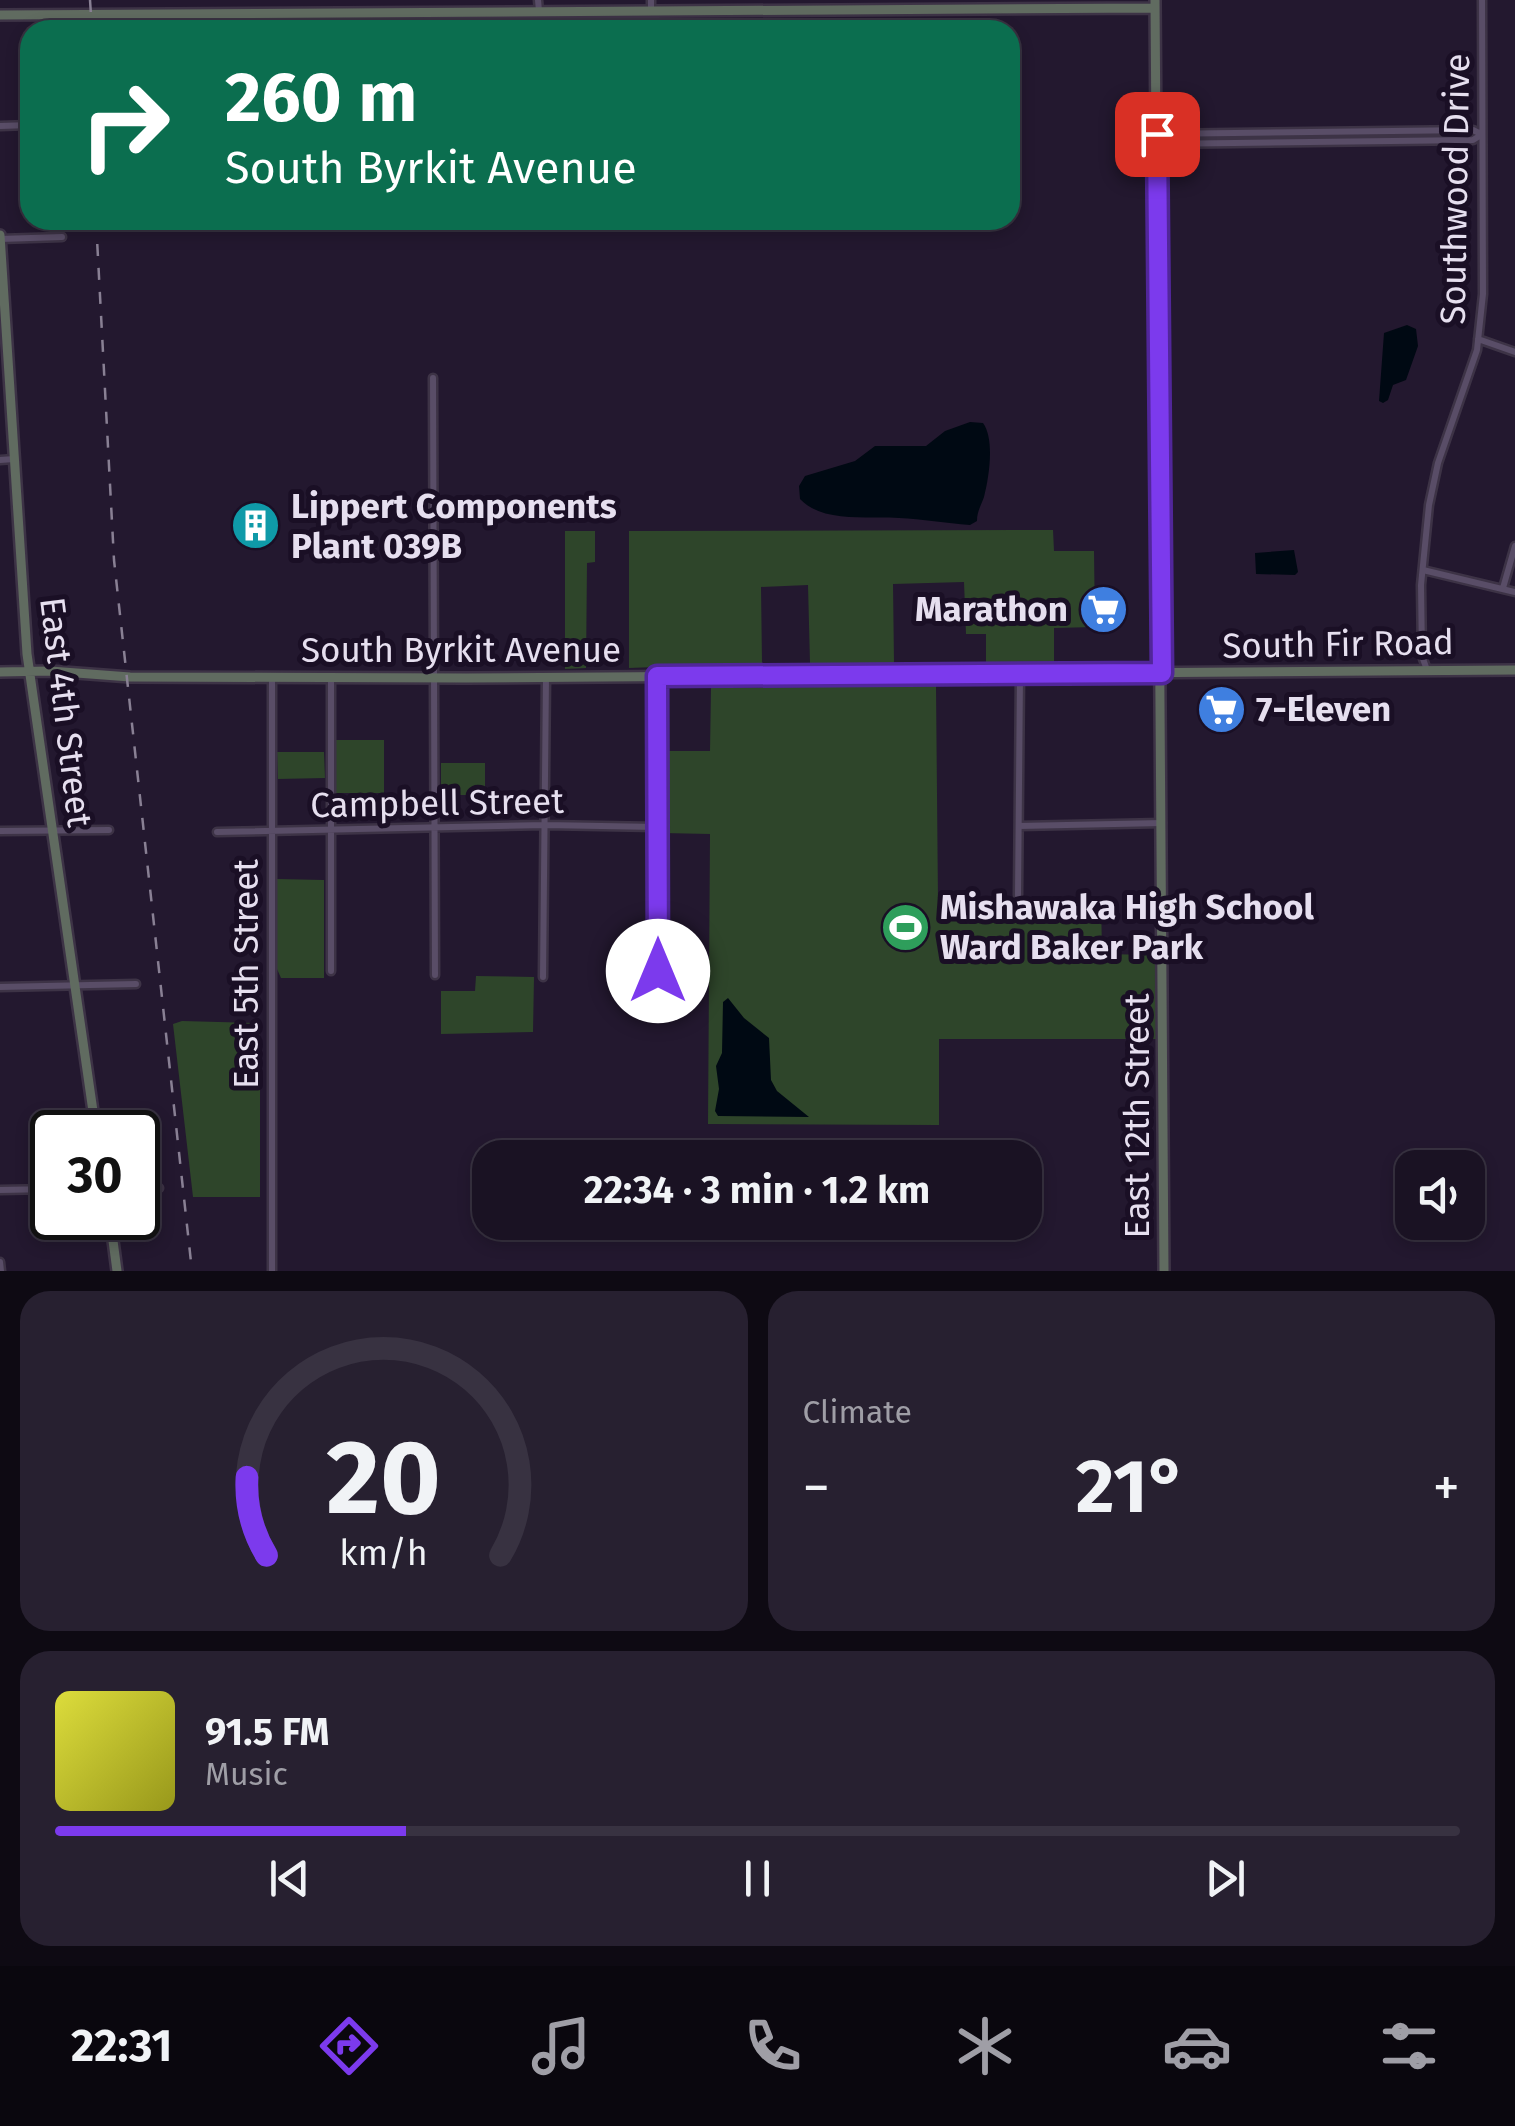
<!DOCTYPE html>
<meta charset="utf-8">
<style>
:root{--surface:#1a1223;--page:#272030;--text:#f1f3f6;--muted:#9f9ea6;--line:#383241;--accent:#7c3aed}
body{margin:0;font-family:"Fira Sans",sans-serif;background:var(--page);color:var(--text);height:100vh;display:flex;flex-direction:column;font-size:38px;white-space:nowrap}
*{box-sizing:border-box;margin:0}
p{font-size:32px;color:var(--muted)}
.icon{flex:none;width:55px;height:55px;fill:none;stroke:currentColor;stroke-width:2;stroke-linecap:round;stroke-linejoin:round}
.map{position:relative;height:1271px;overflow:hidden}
.details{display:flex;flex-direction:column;gap:20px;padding:20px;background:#0e0a13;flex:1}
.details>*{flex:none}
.top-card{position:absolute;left:20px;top:20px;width:1000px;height:210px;border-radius:30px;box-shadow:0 5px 15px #0003,0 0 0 2px var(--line);background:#0b6e4f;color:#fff;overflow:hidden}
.fabs{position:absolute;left:1395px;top:1150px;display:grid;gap:20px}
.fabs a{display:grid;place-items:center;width:90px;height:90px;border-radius:20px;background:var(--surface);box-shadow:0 5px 15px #0003,0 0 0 2px var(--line);font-size:50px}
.speed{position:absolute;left:30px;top:1110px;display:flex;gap:20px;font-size:50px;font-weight:700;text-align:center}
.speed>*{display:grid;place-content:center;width:130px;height:130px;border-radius:50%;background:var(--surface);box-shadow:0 5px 15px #0003,0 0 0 2px var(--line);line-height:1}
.speed .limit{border:5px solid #111;border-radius:15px;background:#fff;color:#111}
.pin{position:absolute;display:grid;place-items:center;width:85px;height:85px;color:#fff;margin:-42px;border-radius:20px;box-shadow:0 5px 15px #0006}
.me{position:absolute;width:110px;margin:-55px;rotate:0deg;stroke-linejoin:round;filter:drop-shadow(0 0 8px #0008)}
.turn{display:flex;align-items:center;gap:35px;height:210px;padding:0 40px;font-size:45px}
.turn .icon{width:130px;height:130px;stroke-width:2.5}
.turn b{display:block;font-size:70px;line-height:85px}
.big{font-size:75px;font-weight:700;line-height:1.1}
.details .card{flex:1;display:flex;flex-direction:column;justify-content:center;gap:15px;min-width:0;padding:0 35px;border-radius:30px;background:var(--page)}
.details .dial{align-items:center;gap:0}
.dial svg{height:260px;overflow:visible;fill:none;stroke:var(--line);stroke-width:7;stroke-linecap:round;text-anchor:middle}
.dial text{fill:var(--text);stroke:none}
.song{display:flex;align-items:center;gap:30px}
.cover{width:120px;height:120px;border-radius:15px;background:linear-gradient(135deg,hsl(60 70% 55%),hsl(60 70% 35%))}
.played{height:10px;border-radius:5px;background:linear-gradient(90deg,var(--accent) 25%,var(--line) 25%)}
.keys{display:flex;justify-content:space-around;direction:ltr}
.heat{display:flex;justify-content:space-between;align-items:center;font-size:55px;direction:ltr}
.details .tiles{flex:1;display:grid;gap:20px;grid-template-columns:1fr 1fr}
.card:last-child{grid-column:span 2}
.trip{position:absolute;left:472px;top:1140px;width:570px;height:100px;border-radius:30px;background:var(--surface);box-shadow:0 5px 15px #0003,0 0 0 2px var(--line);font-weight:700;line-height:100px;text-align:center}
.tabs{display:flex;height:160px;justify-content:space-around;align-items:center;background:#0a070e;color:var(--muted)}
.tabs .icon{width:70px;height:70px}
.tabs .current{color:var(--accent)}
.tabs b{font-size:45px;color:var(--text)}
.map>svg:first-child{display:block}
.green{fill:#2e452a}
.water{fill:#000913}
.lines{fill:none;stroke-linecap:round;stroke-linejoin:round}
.street-casing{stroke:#3d3346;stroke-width:11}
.secondary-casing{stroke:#3d3346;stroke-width:14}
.street{stroke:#594d67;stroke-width:6}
.secondary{stroke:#606b60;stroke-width:9}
.rail{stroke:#898094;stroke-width:2.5;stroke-dasharray:12 12;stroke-linecap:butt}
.route-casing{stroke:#51269a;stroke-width:25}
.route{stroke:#7c3aed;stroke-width:18}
.labels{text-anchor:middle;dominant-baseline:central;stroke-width:10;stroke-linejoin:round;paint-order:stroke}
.street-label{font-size:35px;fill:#e6dfef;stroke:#1a0f25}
.poi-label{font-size:35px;font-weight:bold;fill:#e6dfef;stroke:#1a0f25;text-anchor:start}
</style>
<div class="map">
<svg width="1515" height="1271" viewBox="0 0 1515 1271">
<rect width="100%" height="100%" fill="#23182f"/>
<path class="green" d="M 1053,530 L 1054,551 L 1094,551 L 1095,627 L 1054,628 L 1054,664 L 986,664 L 986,634 L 966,634 L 964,582 L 893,584 L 894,663 L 810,663 L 808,585 L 761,587 L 762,663 L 629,668 L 629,531 Z
M 565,531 L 595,531 L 595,562 L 587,563 L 586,668 L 565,669 Z
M 936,686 L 938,900 L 1101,897 L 1102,954 L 1157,955 L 1157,1039 L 939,1039 L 939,1125 L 708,1124 L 710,834 L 663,833 L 663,751 L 710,751 L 711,688 Z
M 335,740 L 384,740 L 384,793 L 334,793 Z
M 277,752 L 324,752 L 325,778 L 278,779 Z
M 441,763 L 485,763 L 485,795 L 441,795 Z
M 277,879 L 324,880 L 324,978 L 281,978 L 277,969 Z
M 476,976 L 534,977 L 533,1032 L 441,1034 L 441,991 L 475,991 Z
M 182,1021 L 260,1023 L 260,1197 L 193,1197 L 173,1024 Z"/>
<path class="water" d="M 1407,325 L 1416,329 L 1418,346 L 1406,380 L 1393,385 L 1388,400 L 1383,403 L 1379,401 L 1384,333 Z
M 970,422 L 983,423 C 995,439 989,478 984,497 C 981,506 977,511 977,521 L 970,525 C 946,523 922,519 899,518 C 868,516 822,523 800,499 L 799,486 L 805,476 L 855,461 L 875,446 L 926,446 L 945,431 Z
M 1294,550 L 1298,572 L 1295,575 L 1256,574 L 1255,553 Z
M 728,998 L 744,1018 L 769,1038 L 771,1080 L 777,1091 L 809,1117 L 718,1116 L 715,1111 L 719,1089 L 716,1066 L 722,1053 L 723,1002 Z"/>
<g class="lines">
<defs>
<path id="street" d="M 538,0 L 539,11
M 651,0 L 651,11
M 0,126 L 30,125
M 1157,134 L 1473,130 L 1481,134
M 1157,144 L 1473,140 L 1481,135
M 0,239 L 62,237
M 1478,339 L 1515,352
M 433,378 L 435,975
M 0,460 L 14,459
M 1423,570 L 1515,592
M 1503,588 L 1515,546
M 1427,670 L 1422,656 L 1421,585 L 1429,505 L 1438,463 L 1477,350 L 1483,294 L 1482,0
M 657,676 L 658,971
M 1019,826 L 1162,823
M 0,831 L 109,830
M 217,832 L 545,825 L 657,827
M 1018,895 L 1020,674
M 331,971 L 331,678
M 543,977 L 546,677
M 0,987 L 136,984
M 138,1189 L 159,1188
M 0,1190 L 52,1189
M 0,1262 L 1,1271
M 272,1271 L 272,678"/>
<path id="secondary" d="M 1155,0 L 1164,1271
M 0,15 L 1155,8
M 0,235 L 27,654 L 96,1132
M 0,672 L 50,671 L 130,677 L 466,678 L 1515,670
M 110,1218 L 117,1271"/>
</defs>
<use href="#street" class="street-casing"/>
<use href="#secondary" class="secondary-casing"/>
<use href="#street" class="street"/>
<use href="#secondary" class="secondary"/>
<path class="rail" d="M 90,0 L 92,30
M 96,220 L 114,560 L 192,1271"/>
</g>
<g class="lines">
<defs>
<path id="route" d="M 658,971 L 657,676 L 1162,673 L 1157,134"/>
</defs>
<use href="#route" class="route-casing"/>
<use href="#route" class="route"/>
</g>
<defs>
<symbol id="building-disc" viewBox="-11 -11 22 22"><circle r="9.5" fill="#0f9aa8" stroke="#1a0f25"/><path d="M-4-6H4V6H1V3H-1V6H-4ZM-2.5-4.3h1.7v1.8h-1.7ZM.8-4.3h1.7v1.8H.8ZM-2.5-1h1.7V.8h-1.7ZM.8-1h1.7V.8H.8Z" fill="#fff"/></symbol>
<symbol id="supermarket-disc" viewBox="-11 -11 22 22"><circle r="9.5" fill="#3f7fe0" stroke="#1a0f25"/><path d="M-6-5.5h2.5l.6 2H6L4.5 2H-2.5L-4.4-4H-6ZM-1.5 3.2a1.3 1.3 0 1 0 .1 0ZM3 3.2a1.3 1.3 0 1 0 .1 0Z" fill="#fff"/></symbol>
<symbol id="stadium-disc" viewBox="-11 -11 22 22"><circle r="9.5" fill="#2e9e5b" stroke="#1a0f25"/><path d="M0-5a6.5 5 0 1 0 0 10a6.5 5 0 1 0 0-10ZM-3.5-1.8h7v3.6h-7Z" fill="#fff"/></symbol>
</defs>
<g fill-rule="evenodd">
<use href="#building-disc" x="228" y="498" width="55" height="55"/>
<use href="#supermarket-disc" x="1076" y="582" width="55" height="55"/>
<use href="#supermarket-disc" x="1194" y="682" width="55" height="55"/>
<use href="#stadium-disc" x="878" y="900" width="55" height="55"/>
</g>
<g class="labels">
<g class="street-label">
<text transform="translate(1455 189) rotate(-89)">Southwood Drive</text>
<text transform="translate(1338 644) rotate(-1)">South Fir Road</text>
<text x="461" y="650">South Byrkit Avenue</text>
<text transform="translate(66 712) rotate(83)">East 4th Street</text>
<text transform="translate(437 803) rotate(-1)">Campbell Street</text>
<text transform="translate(246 974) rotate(-90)">East 5th Street</text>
<text transform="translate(1137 1116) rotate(-90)">East 12th Street</text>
</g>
<g class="poi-label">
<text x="291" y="506">Lippert Components<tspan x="291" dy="40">Plant 039B</tspan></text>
<text x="1068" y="609" text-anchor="end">Marathon</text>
<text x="1256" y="709">7-Eleven</text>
<text x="940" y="907">Mishawaka High School<tspan x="940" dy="40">Ward Baker Park</tspan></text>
</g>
</g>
</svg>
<div class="fabs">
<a><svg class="icon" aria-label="sound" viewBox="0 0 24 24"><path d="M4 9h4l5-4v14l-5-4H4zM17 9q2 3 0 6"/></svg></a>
</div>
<div class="speed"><div class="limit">30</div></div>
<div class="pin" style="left:1157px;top:134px;background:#d93025"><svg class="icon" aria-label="arrive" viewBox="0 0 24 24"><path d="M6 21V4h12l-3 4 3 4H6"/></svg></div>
<svg class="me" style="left:658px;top:971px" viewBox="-20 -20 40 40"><circle r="19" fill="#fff"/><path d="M0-13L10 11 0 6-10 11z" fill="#7c3aed"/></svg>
<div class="trip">22:34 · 3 min · 1.2 km</div>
<div class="top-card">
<div class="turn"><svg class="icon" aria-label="right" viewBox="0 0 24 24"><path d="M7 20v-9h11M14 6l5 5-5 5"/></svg><div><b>260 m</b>South Byrkit Avenue</div></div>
</div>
</div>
<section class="details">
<div class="tiles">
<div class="card dial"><svg viewBox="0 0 100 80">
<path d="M14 69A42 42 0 1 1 86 69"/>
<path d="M14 69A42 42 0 0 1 8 45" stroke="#7c3aed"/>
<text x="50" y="56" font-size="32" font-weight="700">20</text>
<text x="50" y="72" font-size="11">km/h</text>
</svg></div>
<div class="card"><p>Climate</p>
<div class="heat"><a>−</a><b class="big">21°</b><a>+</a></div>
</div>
<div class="card">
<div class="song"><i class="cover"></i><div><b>91.5 FM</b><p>Music</p></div></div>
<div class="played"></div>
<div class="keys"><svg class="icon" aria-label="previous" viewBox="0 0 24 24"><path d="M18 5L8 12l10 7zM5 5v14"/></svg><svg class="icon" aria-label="pause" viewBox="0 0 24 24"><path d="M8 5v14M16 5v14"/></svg><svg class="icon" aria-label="next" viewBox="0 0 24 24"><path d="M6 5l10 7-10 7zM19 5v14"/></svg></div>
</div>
</div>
</section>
<nav class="tabs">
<b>22:31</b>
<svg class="icon current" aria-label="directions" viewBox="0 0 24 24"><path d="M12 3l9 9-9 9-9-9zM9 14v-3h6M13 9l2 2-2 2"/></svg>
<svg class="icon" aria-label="music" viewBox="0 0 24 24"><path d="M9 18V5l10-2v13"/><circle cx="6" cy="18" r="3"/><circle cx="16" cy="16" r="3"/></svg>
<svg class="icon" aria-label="phone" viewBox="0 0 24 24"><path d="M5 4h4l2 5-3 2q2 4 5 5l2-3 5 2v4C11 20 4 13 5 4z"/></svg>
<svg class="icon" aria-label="climate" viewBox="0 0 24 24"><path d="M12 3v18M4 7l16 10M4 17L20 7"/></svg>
<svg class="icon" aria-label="car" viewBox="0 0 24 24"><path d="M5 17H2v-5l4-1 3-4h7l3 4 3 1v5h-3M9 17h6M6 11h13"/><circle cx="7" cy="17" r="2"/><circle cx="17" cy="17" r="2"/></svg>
<svg class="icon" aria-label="filters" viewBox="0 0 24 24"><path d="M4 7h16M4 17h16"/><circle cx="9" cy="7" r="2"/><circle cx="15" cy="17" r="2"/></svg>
</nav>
